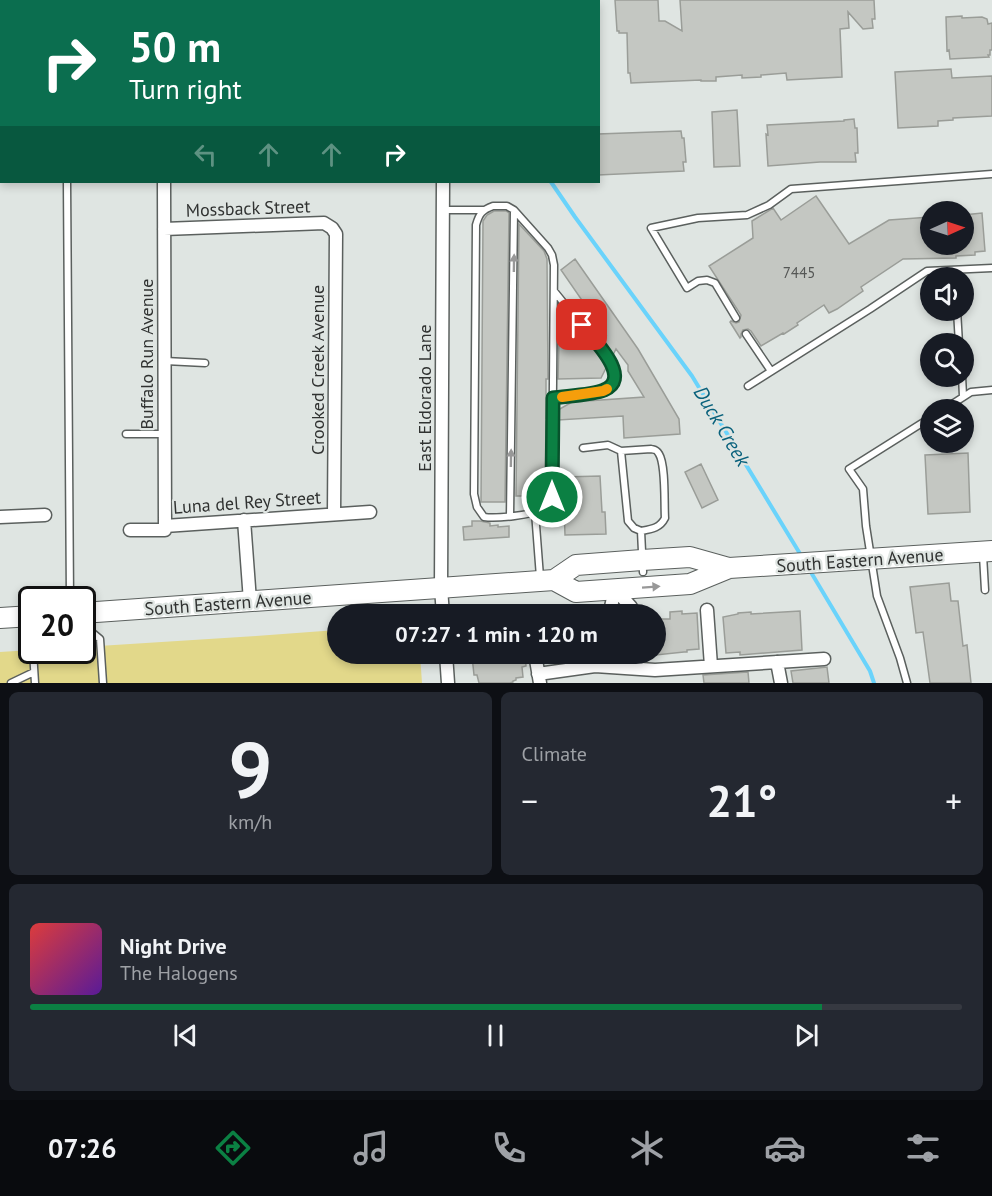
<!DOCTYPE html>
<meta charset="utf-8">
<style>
:root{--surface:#171b24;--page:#242831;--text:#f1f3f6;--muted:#9ea1a6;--line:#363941;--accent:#0b8043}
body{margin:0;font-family:"PT Sans",sans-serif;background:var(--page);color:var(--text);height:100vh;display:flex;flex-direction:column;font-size:22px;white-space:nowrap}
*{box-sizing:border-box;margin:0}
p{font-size:20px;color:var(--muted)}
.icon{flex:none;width:33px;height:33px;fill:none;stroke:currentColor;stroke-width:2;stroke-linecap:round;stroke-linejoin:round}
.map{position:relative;height:683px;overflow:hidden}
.sheet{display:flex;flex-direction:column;gap:9px;padding:9px;background:#0d0f14;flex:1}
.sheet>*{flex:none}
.banner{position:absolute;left:0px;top:0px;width:600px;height:183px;box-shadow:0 3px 9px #0003;background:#0b6e4f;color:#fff;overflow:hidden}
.needle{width:39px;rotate:87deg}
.fabs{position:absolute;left:920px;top:201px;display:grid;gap:12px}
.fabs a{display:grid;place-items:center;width:54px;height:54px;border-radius:50%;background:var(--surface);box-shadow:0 3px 9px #0003;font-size:30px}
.speed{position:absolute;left:18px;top:586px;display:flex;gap:12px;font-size:30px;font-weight:700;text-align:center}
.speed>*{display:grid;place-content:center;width:78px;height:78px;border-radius:50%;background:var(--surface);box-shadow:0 3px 9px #0003;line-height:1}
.speed .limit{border:3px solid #111;border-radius:9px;background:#fff;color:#111}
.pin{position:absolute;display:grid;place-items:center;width:51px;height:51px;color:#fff;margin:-26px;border-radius:12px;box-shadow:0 3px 9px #0006}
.me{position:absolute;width:66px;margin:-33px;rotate:0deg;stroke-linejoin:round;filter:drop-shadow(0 0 4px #0008)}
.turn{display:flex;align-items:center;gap:21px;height:126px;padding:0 30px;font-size:27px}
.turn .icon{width:78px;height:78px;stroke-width:2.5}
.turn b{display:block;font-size:42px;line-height:51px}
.lanes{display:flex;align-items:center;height:57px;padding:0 30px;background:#0003;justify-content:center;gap:30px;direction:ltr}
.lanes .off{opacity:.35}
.big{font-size:45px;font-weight:700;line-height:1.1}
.sheet .card{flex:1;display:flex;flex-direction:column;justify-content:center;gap:9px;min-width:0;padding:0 21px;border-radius:9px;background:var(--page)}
.sheet .dial{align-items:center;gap:0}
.dial b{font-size:78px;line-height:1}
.song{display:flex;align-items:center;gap:18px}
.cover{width:72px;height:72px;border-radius:9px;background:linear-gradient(135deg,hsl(0 70% 55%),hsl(270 70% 35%))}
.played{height:6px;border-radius:3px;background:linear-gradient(90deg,var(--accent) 85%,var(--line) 85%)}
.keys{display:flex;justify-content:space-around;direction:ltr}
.heat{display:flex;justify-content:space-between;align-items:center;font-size:33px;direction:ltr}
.sheet .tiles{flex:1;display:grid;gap:9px;grid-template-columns:1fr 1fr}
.card:last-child{grid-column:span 2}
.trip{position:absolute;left:327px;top:604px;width:339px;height:60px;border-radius:30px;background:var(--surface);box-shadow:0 3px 9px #0003;font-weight:700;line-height:60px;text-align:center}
.menu{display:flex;height:96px;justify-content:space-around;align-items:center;background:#090b0e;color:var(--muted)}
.menu .icon{width:42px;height:42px}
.menu .active{color:var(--accent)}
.menu b{font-size:27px;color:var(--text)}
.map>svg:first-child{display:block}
.green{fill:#e2d88a}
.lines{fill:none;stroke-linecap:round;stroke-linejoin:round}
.stream{stroke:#6ad3fb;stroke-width:4}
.building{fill:#c4c7c2;stroke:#9a9d98;stroke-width:1.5}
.lane-casing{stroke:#5b605e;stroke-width:9}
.street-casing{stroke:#5b605e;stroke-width:15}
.primary-casing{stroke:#5b605e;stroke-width:22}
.lane{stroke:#fff;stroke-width:6}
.street{stroke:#fff;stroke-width:12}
.primary{stroke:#fff;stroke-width:20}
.oneway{fill:#989898}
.route-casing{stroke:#07532c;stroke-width:15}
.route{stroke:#0b8043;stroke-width:10}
.slow{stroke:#f59e0b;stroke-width:10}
.labels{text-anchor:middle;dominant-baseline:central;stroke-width:4.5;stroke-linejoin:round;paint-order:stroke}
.number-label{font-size:15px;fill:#555755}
.street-label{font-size:18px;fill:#303231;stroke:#dfe5e2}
.water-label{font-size:20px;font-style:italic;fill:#09617c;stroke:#dfe5e2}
</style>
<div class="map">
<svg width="992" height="683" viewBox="0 0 992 683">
<rect width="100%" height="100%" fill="#dfe5e2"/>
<path class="green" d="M 337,630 L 338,654 L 420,654 L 422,683 L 0,683 L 0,652 L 31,650 L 32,651 L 82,651 L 83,647 L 256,636 Z"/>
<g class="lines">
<path class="stream" d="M 494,0 L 494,2
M 551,182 L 575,217 L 692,376 L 802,557
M 809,569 L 870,671 L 874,683"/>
</g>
<path class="building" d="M 615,0 L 658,0 L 659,21 L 665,21 L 682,31 L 680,0 L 874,0 L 875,19 L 872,19 L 873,28 L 863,29 L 848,12 L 849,28 L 840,29 L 842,77 L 787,80 L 786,73 L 761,75 L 761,77 L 742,78 L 742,75 L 716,77 L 716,81 L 701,81 L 701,80 L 631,83 L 630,73 L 628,73 L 627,33 L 619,33 L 619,31 L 617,31 Z
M 962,16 L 962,18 L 982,17 L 987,19 L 988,24 L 992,23 L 992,50 L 990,50 L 990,55 L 988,55 L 989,57 L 950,59 L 949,50 L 947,51 L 946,17 Z
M 951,69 L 952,78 L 992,76 L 992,116 L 953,118 L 953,120 L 938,121 L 938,126 L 898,128 L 895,72 Z
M 737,110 L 740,166 L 714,167 L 712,112 Z
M 854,119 L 855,128 L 857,128 L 858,153 L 855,153 L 856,162 L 820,162 L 768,166 L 766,134 L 768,135 L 767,125 L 844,121 L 844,120 Z
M 681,131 L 682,138 L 684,138 L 686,162 L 683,162 L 684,171 L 598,175 L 598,134 Z
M 816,196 L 849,244 L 889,220 L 930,217 L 930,244 L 963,244 L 963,215 L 982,213 L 985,251 L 975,252 L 975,255 L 956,256 L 956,258 L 903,259 L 861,287 L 863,291 L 837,309 L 829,313 L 824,305 L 797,323 L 798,325 L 784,334 L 783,333 L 761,346 L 751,331 L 748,329 L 743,330 L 741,334 L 741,337 L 740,338 L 730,322 L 731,321 L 736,323 L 739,322 L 741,315 L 709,266 L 753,238 L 752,221 L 773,208 L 781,220 Z
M 494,211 L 506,211 L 509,213 L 505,502 L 481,502 L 483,221 L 487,215 Z
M 519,224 L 544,251 L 547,259 L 548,379 L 546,379 L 546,418 L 547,417 L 547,421 L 546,421 L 545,496 L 516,496 Z
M 575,259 L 638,349 L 679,419 L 680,434 L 624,438 L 623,416 L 558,420 L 558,410 L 572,402 L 644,397 L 628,371 L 628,365 L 616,349 L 613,355 L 597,336 L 606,335 L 561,270 Z
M 585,337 L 607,366 L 601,378 L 558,379 L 559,340 Z
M 968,453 L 970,512 L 928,514 L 925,455 Z
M 701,464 L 718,500 L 702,508 L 685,472 Z
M 600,476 L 602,512 L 605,512 L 606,534 L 565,535 L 563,477 Z
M 472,521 L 480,521 L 490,523 L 490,526 L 498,525 L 498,527 L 509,526 L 509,537 L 464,540 L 463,527 L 472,526 Z
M 949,583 L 951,601 L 958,601 L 963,646 L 967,645 L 971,683 L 930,683 L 923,632 L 916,633 L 910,587 Z
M 682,611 L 682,614 L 697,613 L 699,649 L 687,650 L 687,652 L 684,652 L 656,655 L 656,619 L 670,619 L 670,612 Z
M 800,611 L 802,650 L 740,655 L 740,652 L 726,653 L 723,617 L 738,614 L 738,613 L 751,612 L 751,614 Z
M 484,654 L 525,654 L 526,666 L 522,667 L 523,677 L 516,678 L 516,680 L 513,681 L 513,682 L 510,683 L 479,683 L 477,675 L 474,675 L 472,656 Z
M 827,667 L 829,683 L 793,683 L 791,671 Z
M 748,672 L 749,683 L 704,683 L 703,675 Z"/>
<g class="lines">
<defs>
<path id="lane" d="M 66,0 L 66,2
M 67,182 L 70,600
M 493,206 L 507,206 L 514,210 L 548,248 L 552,255 L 554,265 L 552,497 C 551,503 549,506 543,509 C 533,515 496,519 484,517 L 477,507 L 474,494 L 476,225 C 479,214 482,210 493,206 Z
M 442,210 L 484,210
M 957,310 L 959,344
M 736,318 L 715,283 L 707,280 L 698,281 L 687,288 L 651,228 L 698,218 L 747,215 L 769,205 L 791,189 L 992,174
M 746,334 L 771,371
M 165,361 L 205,363
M 962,376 L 963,396
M 748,386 L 870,309 L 927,271 L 992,268
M 553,398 L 603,391 C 616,384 616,372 610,360 L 554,291
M 943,410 L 971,392 L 992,390
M 126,434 L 165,434
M 583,448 L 608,445 L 621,451 L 628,521 L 634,528 L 641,531 L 643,572
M 621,451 L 651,449 C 655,450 656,449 659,454 C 666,465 664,504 665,518 C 660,528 652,529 641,531
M 535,512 L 540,577
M 510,516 L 514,211
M 983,555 L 985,590
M 82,624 L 100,639 L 103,683
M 33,651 L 35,683
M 11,683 L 34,672
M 907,683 L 900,658 L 877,596 L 866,526 L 863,489 L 849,469 L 930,418"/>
<path id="street" d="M 183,0 L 183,2
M 257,2 L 277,0
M 447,2 L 447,0
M 0,105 L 2,105
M 164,182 L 165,526
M 443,182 L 441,588 L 443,615
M 164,229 L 324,223 L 332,228 L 336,234 L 334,514
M 0,517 L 45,515
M 244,520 L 250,601
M 130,530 L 165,530 L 165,526 L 370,512
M 615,589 L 631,607 L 632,615
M 707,610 L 711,666
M 612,615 L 611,607 L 615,589
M 446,654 L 448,683
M 535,654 L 540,683
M 777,662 L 781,683
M 622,667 L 628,654
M 538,674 L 595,666 L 655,670 L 824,659"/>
<path id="primary" d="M 554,580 L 576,592 L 690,584 L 729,568 L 992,551
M 82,613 L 554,580 L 576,565 L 642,560 L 690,557 L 729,568
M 0,618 L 32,616"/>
</defs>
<use href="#lane" class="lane-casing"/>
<use href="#street" class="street-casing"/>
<use href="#primary" class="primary-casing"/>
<use href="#lane" class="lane"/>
<use href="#street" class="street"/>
<use href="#primary" class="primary"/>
</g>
<defs><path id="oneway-solid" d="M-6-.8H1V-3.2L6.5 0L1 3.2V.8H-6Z" transform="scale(1.5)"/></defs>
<g class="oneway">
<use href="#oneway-solid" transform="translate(514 263) rotate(-89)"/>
<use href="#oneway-solid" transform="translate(511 458) rotate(-89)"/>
<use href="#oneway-solid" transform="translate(651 587) rotate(-4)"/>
</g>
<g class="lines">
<defs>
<path id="route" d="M 552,497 L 553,398 C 566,396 593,395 604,390 C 634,378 592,338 582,325"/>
</defs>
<use href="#route" class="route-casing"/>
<use href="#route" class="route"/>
<path class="slow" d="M 562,397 L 603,391 L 607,389"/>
</g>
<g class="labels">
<g class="number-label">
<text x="799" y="272">7445</text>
</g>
<g class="street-label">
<text transform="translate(248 208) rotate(-2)">Mossback Street</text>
<text transform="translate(146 354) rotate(-90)">Buffalo Run Avenue</text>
<text transform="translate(317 370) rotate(-90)">Crooked Creek Avenue</text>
<text transform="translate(424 398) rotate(-90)">East Eldorado Lane</text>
<text transform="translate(247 502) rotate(-4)">Luna del Rey Street</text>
<text transform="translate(860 560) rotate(-4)">South Eastern Avenue</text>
<text transform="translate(228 603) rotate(-4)">South Eastern Avenue</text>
</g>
<g class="water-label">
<text transform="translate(722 426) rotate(59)">Duck Creek</text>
</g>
</g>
</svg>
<div class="fabs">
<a><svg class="needle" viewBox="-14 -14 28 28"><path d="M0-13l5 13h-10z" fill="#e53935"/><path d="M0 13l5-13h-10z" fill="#9ea1a6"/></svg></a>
<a><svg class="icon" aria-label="sound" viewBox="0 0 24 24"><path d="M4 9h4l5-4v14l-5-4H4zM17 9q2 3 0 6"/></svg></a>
<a><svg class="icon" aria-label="search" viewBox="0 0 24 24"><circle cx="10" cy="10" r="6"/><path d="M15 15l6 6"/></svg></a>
<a><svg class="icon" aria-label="layers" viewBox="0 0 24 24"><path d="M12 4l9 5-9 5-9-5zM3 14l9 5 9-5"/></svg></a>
</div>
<div class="speed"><div class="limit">20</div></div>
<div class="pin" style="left:582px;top:325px;background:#d93025"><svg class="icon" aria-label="arrive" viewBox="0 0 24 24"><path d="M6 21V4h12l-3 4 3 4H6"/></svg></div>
<svg class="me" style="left:552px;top:497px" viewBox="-20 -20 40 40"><circle r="17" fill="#0b8043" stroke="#fff" stroke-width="3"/><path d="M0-11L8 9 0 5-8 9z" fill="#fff"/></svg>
<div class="trip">07:27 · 1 min · 120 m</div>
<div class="banner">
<div class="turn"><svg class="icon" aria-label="right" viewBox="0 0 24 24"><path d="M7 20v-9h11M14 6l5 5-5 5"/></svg><div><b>50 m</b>Turn right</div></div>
<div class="lanes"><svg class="icon off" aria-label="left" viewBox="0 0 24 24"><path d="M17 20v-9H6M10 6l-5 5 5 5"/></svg><svg class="icon off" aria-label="ahead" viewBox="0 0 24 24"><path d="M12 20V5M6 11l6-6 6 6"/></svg><svg class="icon off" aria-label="ahead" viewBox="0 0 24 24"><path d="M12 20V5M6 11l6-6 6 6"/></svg><svg class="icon" aria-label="right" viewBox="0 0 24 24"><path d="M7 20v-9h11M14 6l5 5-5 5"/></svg></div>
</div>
</div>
<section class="sheet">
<div class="tiles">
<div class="card dial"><b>9</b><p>km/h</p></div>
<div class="card"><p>Climate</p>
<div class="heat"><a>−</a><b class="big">21°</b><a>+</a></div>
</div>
<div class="card">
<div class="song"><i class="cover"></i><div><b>Night Drive</b><p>The Halogens</p></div></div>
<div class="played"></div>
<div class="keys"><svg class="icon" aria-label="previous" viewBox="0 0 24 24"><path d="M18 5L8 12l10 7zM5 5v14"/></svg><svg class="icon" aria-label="pause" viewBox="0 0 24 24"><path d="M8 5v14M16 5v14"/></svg><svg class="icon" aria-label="next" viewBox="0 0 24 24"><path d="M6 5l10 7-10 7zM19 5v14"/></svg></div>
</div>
</div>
</section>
<nav class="menu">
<b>07:26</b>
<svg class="icon active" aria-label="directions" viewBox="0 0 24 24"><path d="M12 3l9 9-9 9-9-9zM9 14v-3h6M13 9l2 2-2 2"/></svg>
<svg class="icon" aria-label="music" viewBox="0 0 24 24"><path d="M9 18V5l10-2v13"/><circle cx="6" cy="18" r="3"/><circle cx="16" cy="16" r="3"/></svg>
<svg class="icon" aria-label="phone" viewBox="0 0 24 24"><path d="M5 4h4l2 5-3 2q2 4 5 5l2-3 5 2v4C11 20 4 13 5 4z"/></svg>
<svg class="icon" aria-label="climate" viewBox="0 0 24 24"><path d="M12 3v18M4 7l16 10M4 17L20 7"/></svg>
<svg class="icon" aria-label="car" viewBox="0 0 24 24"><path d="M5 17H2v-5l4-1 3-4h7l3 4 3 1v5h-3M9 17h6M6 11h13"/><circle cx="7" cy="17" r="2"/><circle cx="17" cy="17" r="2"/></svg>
<svg class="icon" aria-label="filters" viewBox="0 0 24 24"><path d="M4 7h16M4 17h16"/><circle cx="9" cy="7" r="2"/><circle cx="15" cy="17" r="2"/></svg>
</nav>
